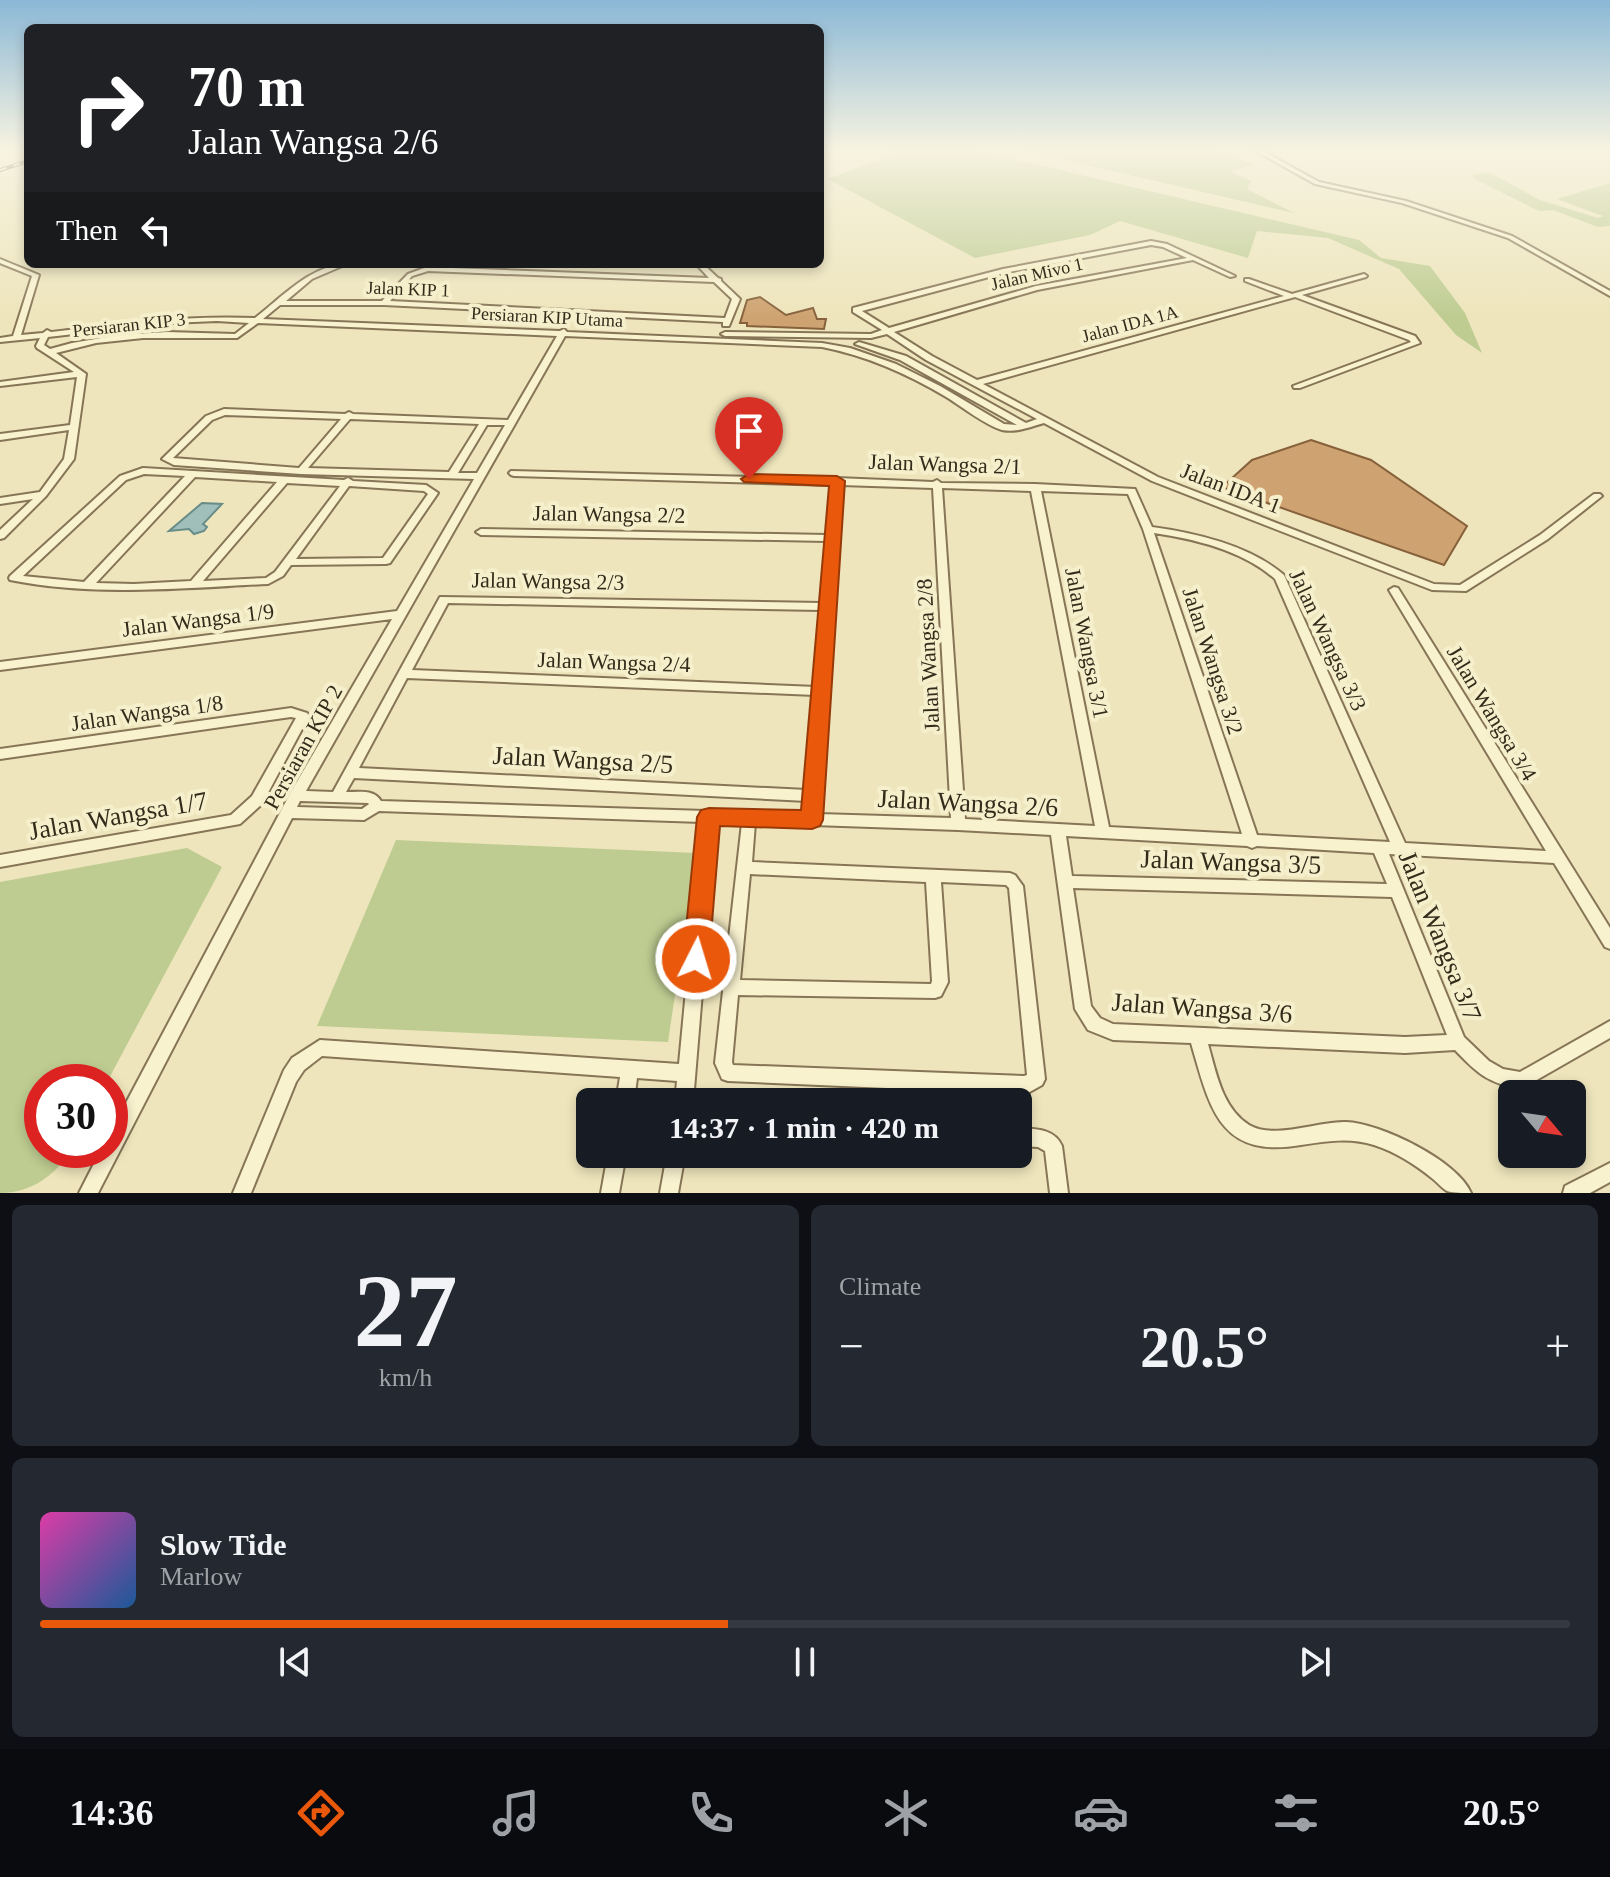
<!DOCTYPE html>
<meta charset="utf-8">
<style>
:root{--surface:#171b24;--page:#242831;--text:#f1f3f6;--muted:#9ea1a6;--line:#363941;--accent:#ea580c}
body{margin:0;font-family:"Times New Roman",serif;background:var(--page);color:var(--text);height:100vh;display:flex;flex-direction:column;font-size:30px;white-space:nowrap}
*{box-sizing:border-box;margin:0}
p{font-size:26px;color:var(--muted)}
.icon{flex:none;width:44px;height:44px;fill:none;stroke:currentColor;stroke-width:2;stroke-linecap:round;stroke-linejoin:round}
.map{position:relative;height:1193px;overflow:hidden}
.panel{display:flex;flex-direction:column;gap:12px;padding:12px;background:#0d0f14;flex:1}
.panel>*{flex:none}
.top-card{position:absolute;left:24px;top:24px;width:800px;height:244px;border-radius:12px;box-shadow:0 4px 12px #0003;background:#202124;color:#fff;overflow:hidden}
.needle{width:52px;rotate:119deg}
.fabs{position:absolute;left:1498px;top:1080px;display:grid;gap:16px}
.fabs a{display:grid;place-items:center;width:88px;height:88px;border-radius:12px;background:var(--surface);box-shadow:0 4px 12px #0003;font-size:40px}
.speed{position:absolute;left:24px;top:1064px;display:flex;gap:16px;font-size:40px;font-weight:700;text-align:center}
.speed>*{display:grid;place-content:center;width:104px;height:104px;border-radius:50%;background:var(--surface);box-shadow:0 4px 12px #0003;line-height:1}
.speed .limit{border:12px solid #d22;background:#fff;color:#111}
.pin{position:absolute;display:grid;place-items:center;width:68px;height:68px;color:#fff;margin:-82px -34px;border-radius:50% 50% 50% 0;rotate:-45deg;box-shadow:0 0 8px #0007}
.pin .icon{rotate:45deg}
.me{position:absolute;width:88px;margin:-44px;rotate:5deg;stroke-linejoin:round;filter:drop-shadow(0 0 6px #0008)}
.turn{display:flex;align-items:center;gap:28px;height:168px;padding:0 32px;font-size:36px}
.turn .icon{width:104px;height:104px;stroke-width:2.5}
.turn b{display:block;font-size:56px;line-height:68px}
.then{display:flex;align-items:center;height:76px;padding:0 32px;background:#0003;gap:16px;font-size:30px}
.big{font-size:60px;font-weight:600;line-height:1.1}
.panel .tile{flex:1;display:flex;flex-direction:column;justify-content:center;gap:12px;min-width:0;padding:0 28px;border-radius:12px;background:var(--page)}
.panel .dial{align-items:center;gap:0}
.dial b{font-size:104px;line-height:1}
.song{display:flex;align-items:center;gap:24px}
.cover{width:96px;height:96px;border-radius:12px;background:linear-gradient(135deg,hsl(320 70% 55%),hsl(210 70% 35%))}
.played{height:8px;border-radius:4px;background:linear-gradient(90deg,var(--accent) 45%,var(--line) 45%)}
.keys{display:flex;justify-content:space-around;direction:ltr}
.heat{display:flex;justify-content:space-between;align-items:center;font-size:44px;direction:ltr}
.panel .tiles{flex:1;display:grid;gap:12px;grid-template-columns:1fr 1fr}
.tile:last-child{grid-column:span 2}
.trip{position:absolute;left:576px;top:1088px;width:456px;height:80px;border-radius:12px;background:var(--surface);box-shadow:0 4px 12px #0003;font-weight:600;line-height:80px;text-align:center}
.menu{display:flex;height:128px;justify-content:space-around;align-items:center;background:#090b0e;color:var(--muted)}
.menu .icon{width:56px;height:56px}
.menu .on{color:var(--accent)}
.menu b{font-size:36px;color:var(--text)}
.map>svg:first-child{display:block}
.green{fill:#becc91}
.water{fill:#a0bfba;stroke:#688d88;stroke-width:2}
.building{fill:#cea371;stroke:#86613b;stroke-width:2}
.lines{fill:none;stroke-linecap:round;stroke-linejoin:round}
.street-casing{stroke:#867556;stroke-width:4}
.street{fill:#f9f2cf;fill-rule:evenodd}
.rail-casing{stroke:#352b1b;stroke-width:4}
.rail{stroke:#f6efcc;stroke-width:2;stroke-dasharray:7;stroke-linecap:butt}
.route{fill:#ea580c;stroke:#983908;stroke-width:2}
.labels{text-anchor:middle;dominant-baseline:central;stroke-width:8;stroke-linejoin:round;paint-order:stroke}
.far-street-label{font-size:18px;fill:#352b1b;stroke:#f6efcc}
.street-label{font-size:22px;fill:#352b1b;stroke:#f6efcc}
.near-street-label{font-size:26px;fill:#352b1b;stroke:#f6efcc}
</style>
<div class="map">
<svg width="1610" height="1193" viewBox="0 0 1610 1193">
<rect width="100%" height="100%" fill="#eee5bc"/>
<path class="green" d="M 886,150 L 974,150 L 1359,240 L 1381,258 L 1430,266 L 1465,313 L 1482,353 L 1456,335 L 1399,269 L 1328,238 L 1257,231 L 1248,258 L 1120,221 L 1090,235 L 975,258 L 828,179 L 896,154 Z
M 1022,150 L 1207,150 L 1230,154 L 1254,165 L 1229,171 L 1251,181 L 1247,189 L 1294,213 Z
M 1491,173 L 1540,200 L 1598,218 L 1603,216 L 1557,199 L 1610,183 L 1610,226 L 1598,227 L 1553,210 L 1539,211 L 1473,178 L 1473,174 Z
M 396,840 L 696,853 L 668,1042 L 317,1026 Z
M 187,848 L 222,867 L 107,1082 L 42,1082 L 42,1150 L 70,1150 C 56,1176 30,1193 0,1193 L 0,882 Z"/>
<path class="water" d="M 202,503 L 222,504 L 203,524 L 207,527 L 204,531 L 194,534 L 189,529 L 169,531 Z"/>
<path class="building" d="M 760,297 L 786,315 L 813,308 L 817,319 L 826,319 L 824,329 L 747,326 L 747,323 L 740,323 L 747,300 Z
M 1311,440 L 1371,460 L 1467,526 L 1444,565 L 1222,487 L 1252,460 Z"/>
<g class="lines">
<defs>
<path id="street" d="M 1254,150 L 1261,150 L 1319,182 L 1406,201 L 1512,236 L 1610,291 L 1610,296 L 1508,238 L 1402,203 L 1315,184 Z
M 1151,241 L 1167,244 L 1235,276 L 1230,277 L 1193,260 L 1037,290 L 894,332 L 932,356 L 977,380 L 1284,296 L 1245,281 L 1245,279 L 1249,279 L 1292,294 L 1364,274 L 1367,276 L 1366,277 L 1302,295 L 1415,336 L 1420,343 L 1300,388 L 1294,388 L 1293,386 L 1411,342 L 1409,340 L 1295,297 L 983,384 L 1158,477 L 1434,584 L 1460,585 L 1540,535 L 1594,494 L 1600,494 L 1602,496 L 1548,539 L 1466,591 L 1432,590 L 1152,481 L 1044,423 C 1030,427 1016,433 1002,430 C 987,426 962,407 948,398 C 908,374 868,356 822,347 L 565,336 L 306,791 L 333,792 L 440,597 L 822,603 L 827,541 L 481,535 L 476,532 L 481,529 L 828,535 L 832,485 L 514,476 L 511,475 L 509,473 L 511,471 L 833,479 L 837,478 L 933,482 L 937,480 L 941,483 L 1035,484 L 1135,489 L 1152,527 C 1196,533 1249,545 1284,575 L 1405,843 L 1546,851 L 1389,590 L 1394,587 L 1398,588 L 1610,928 L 1610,949 L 1605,947 L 1554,863 L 1389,854 L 1464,1037 L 1489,1061 L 1503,1069 L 1520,1072 L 1610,1021 L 1610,1038 L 1521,1089 C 1488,1083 1478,1074 1455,1050 L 1405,1053 L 1208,1044 C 1216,1072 1222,1108 1249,1125 C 1274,1140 1318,1121 1346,1122 C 1380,1123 1458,1161 1471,1193 C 1464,1193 1453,1193 1447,1191 C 1442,1188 1438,1183 1433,1179 C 1416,1165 1396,1152 1374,1145 C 1350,1137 1326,1141 1301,1145 C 1219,1159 1210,1108 1191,1043 L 1113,1040 L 1088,1030 L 1075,1009 L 1051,835 L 958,830 L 755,823 L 752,862 L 1010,873 L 1015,875 L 1023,886 L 1045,1079 L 1042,1085 L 1026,1094 L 728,1081 L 722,1079 L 715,1063 L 723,991 L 721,987 L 724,982 L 742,823 L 716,822 L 693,1102 L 675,1102 L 677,1081 L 637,1078 L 634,1102 L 616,1102 L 620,1077 L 322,1056 L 304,1070 L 296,1082 L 251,1193 L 233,1193 L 284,1070 L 292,1058 L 320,1040 L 679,1064 L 702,822 L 379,811 L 364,820 L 292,818 L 98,1193 L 79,1193 L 101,1150 L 110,1150 L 110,1133 L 291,792 L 392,619 L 0,670 L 0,662 L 397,611 L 474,479 L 301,474 L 174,465 L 162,459 L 206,416 L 224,409 L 345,414 L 349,412 L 353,414 L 508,420 L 557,336 L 258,323 L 237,338 L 143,338 L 96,343 L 56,353 L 86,374 L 74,459 L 46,496 L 4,538 L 0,539 L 0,530 L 33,499 L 0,504 L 0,498 L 40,492 L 64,459 L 69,430 L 0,440 L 0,434 L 70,425 L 77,377 L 0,386 L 0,382 L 74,372 L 37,348 L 36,346 L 40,338 L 0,342 L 0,338 L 13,336 L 32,276 L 0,263 L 0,259 L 39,275 L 21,335 L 43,333 L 47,330 L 51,332 C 119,324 186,315 255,318 C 281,298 312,264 347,264 L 312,279 L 286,301 L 382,301 L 408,274 L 427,267 L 709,278 L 696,264 L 703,264 L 718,278 L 721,279 L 721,281 L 740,299 L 729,326 L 723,326 L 723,322 L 384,305 L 280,305 L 263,319 L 560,331 L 564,329 L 567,332 L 822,343 L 850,348 L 896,364 L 940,386 L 1004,424 L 1017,425 L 900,360 L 855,344 L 859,342 L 906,356 L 1026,423 L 1037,419 L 926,360 L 887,334 L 871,338 L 725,336 L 721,334 L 725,332 L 871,334 L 882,330 L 853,312 L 853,308 L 1003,269 ZM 1151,245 L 1163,247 L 1187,258 L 1036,286 L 889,328 L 862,311 L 1004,273 ZM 428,271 L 714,282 L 732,299 L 725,318 L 390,301 L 412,276 ZM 217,321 L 249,323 L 235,334 L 167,332 L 119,335 L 72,343 L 50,349 L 44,345 L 48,337 L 170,323 ZM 225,415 L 341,419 L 299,468 L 173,458 L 212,420 ZM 350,419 L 479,424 L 449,472 L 308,468 ZM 487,425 L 505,425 L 477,473 L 458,473 ZM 841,485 L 933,488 L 951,818 L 819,814 ZM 942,488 L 1031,491 L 1095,826 L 965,819 ZM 1041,491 L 1128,494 L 1143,529 L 1242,834 L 1109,827 ZM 1154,533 C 1195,539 1244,551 1275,579 L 1390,842 L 1257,835 ZM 448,603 L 822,610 L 816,687 L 412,670 ZM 407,678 L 815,695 L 807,790 L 359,768 ZM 354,778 L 807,801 L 806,814 L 381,801 C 374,789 359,792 346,792 ZM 300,801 L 368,803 L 369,804 L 362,809 L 297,807 ZM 1066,836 L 1247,846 L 1252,848 L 1257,846 L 1374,853 L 1387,884 L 1072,876 ZM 750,874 L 926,882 L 932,981 L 931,984 L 740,980 ZM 941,882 L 1006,885 L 1009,888 L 1027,1075 L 1024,1076 L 733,1065 L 732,1062 L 738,995 L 935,998 L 941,996 L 948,982 ZM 1073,888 L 1392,897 L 1447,1035 L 1405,1037 L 1113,1024 L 1100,1018 L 1091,1006 Z
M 143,468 L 344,480 L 348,478 L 353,481 L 426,485 L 438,493 L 390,563 L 386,564 L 291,565 L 283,576 L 268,584 C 183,588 95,597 10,580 L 9,578 L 10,576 L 120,476 ZM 144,474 L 185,476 L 84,582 L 23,576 L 126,480 ZM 195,477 L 277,482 L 191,581 L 134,584 L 96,583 ZM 287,483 L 340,486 L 275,572 L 266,578 L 203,581 ZM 349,486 L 424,491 L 428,494 L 383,558 L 296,559 Z
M 291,708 L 307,713 L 309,716 L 262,804 L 240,824 L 0,867 L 0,855 L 231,815 L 252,796 L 296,718 L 291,717 L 0,759 L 0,749 Z
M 1018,1128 C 1035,1129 1054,1128 1062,1146 L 1068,1193 L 1050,1193 L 1045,1151 L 1038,1147 L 1018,1146 Z
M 608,1154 L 626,1154 L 619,1193 L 601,1193 Z
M 667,1154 L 685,1154 L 678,1193 L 660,1193 Z
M 1610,1163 L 1610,1182 L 1590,1193 L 1563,1193 L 1565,1186 Z"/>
</defs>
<use href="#street" class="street-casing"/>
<use href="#street" class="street"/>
<defs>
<path id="rail" d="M 0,170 L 28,161"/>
</defs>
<use href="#rail" class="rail-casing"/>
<use href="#rail" class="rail"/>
</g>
<linearGradient id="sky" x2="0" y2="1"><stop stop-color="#8bb8d6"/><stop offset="0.47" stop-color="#f7f3e1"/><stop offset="1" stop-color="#f7f3e1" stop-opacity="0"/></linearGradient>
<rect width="1610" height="317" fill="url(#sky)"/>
<path class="route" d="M 749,474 L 837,476 L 845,481 L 823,820 L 820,826 L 812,829 L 720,826 L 709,959 L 705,967 L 696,971 L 687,967 L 683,959 L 697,817 L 701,810 L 709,808 L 801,810 L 829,486 L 744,482 L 741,479 Z"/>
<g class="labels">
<g class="far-street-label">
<text transform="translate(1037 274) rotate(-13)">Jalan Mivo 1</text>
<text transform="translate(408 289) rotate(2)">Jalan KIP 1</text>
<text transform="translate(547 317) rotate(3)">Persiaran KIP Utama</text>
<text transform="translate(1130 324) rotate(-15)">Jalan IDA 1A</text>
<text transform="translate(129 325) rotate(-6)">Persiaran KIP 3</text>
</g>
<g class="street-label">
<text transform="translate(945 464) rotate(2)">Jalan Wangsa 2/1</text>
<text transform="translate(1231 488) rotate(21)">Jalan IDA 1</text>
<text transform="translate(609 514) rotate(1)">Jalan Wangsa 2/2</text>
<text transform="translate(548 581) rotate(1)">Jalan Wangsa 2/3</text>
<text transform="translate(198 620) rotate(-7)">Jalan Wangsa 1/9</text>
<text transform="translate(1328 640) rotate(65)">Jalan Wangsa 3/3</text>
<text transform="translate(1087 643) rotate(79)">Jalan Wangsa 3/1</text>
<text transform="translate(928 655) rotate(-93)">Jalan Wangsa 2/8</text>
<text transform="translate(1213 661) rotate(72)">Jalan Wangsa 3/2</text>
<text transform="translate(614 662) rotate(2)">Jalan Wangsa 2/4</text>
<text transform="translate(147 713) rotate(-8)">Jalan Wangsa 1/8</text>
<text transform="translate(1492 713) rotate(59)">Jalan Wangsa 3/4</text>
<text transform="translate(303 747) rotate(-61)">Persiaran KIP 2</text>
</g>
<g class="near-street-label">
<text transform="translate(583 760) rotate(3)">Jalan Wangsa 2/5</text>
<text transform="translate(968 803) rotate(3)">Jalan Wangsa 2/6</text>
<text transform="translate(118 816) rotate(-10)">Jalan Wangsa 1/7</text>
<text transform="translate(1231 862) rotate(2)">Jalan Wangsa 3/5</text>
<text transform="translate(1440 936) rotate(68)">Jalan Wangsa 3/7</text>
<text transform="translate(1202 1008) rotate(4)">Jalan Wangsa 3/6</text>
</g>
</g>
</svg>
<div class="fabs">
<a><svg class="needle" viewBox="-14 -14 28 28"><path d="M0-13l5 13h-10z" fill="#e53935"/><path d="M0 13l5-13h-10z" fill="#9ea1a6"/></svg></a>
</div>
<div class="speed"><div class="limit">30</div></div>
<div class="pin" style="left:749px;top:479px;background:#d93025"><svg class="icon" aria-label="arrive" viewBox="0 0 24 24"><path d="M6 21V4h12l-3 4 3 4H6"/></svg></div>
<svg class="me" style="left:696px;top:959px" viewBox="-20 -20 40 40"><circle r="17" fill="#ea580c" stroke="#fff" stroke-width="3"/><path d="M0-11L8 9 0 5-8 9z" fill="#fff"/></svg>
<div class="trip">14:37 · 1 min · 420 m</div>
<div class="top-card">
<div class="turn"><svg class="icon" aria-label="right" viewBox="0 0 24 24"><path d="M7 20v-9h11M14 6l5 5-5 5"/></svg><div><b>70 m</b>Jalan Wangsa 2/6</div></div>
<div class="then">Then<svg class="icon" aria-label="left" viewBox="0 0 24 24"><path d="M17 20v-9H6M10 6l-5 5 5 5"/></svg></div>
</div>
</div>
<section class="panel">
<div class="tiles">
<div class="tile dial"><b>27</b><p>km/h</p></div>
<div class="tile"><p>Climate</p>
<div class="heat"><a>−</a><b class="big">20.5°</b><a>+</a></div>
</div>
<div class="tile">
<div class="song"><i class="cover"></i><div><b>Slow Tide</b><p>Marlow</p></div></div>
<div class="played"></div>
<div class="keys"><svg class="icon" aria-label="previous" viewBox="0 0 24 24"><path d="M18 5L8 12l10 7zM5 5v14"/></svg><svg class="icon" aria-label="pause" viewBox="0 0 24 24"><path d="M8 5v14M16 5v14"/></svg><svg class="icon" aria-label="next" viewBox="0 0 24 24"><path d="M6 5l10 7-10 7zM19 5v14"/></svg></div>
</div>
</div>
</section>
<nav class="menu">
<b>14:36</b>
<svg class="icon on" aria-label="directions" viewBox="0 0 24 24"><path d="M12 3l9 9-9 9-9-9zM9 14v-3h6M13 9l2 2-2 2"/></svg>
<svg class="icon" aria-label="music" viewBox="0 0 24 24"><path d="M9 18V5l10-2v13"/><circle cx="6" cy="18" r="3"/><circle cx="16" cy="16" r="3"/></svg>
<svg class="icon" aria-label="phone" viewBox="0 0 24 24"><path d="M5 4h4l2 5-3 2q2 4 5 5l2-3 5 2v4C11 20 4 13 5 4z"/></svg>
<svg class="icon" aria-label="climate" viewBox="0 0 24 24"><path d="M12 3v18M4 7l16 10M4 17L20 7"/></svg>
<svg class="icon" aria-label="car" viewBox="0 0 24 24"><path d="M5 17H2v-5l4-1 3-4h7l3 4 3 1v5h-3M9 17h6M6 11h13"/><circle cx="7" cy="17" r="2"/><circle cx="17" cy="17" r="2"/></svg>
<svg class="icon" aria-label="filters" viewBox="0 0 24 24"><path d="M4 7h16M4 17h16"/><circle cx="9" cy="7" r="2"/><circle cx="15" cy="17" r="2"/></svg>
<b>20.5°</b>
</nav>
